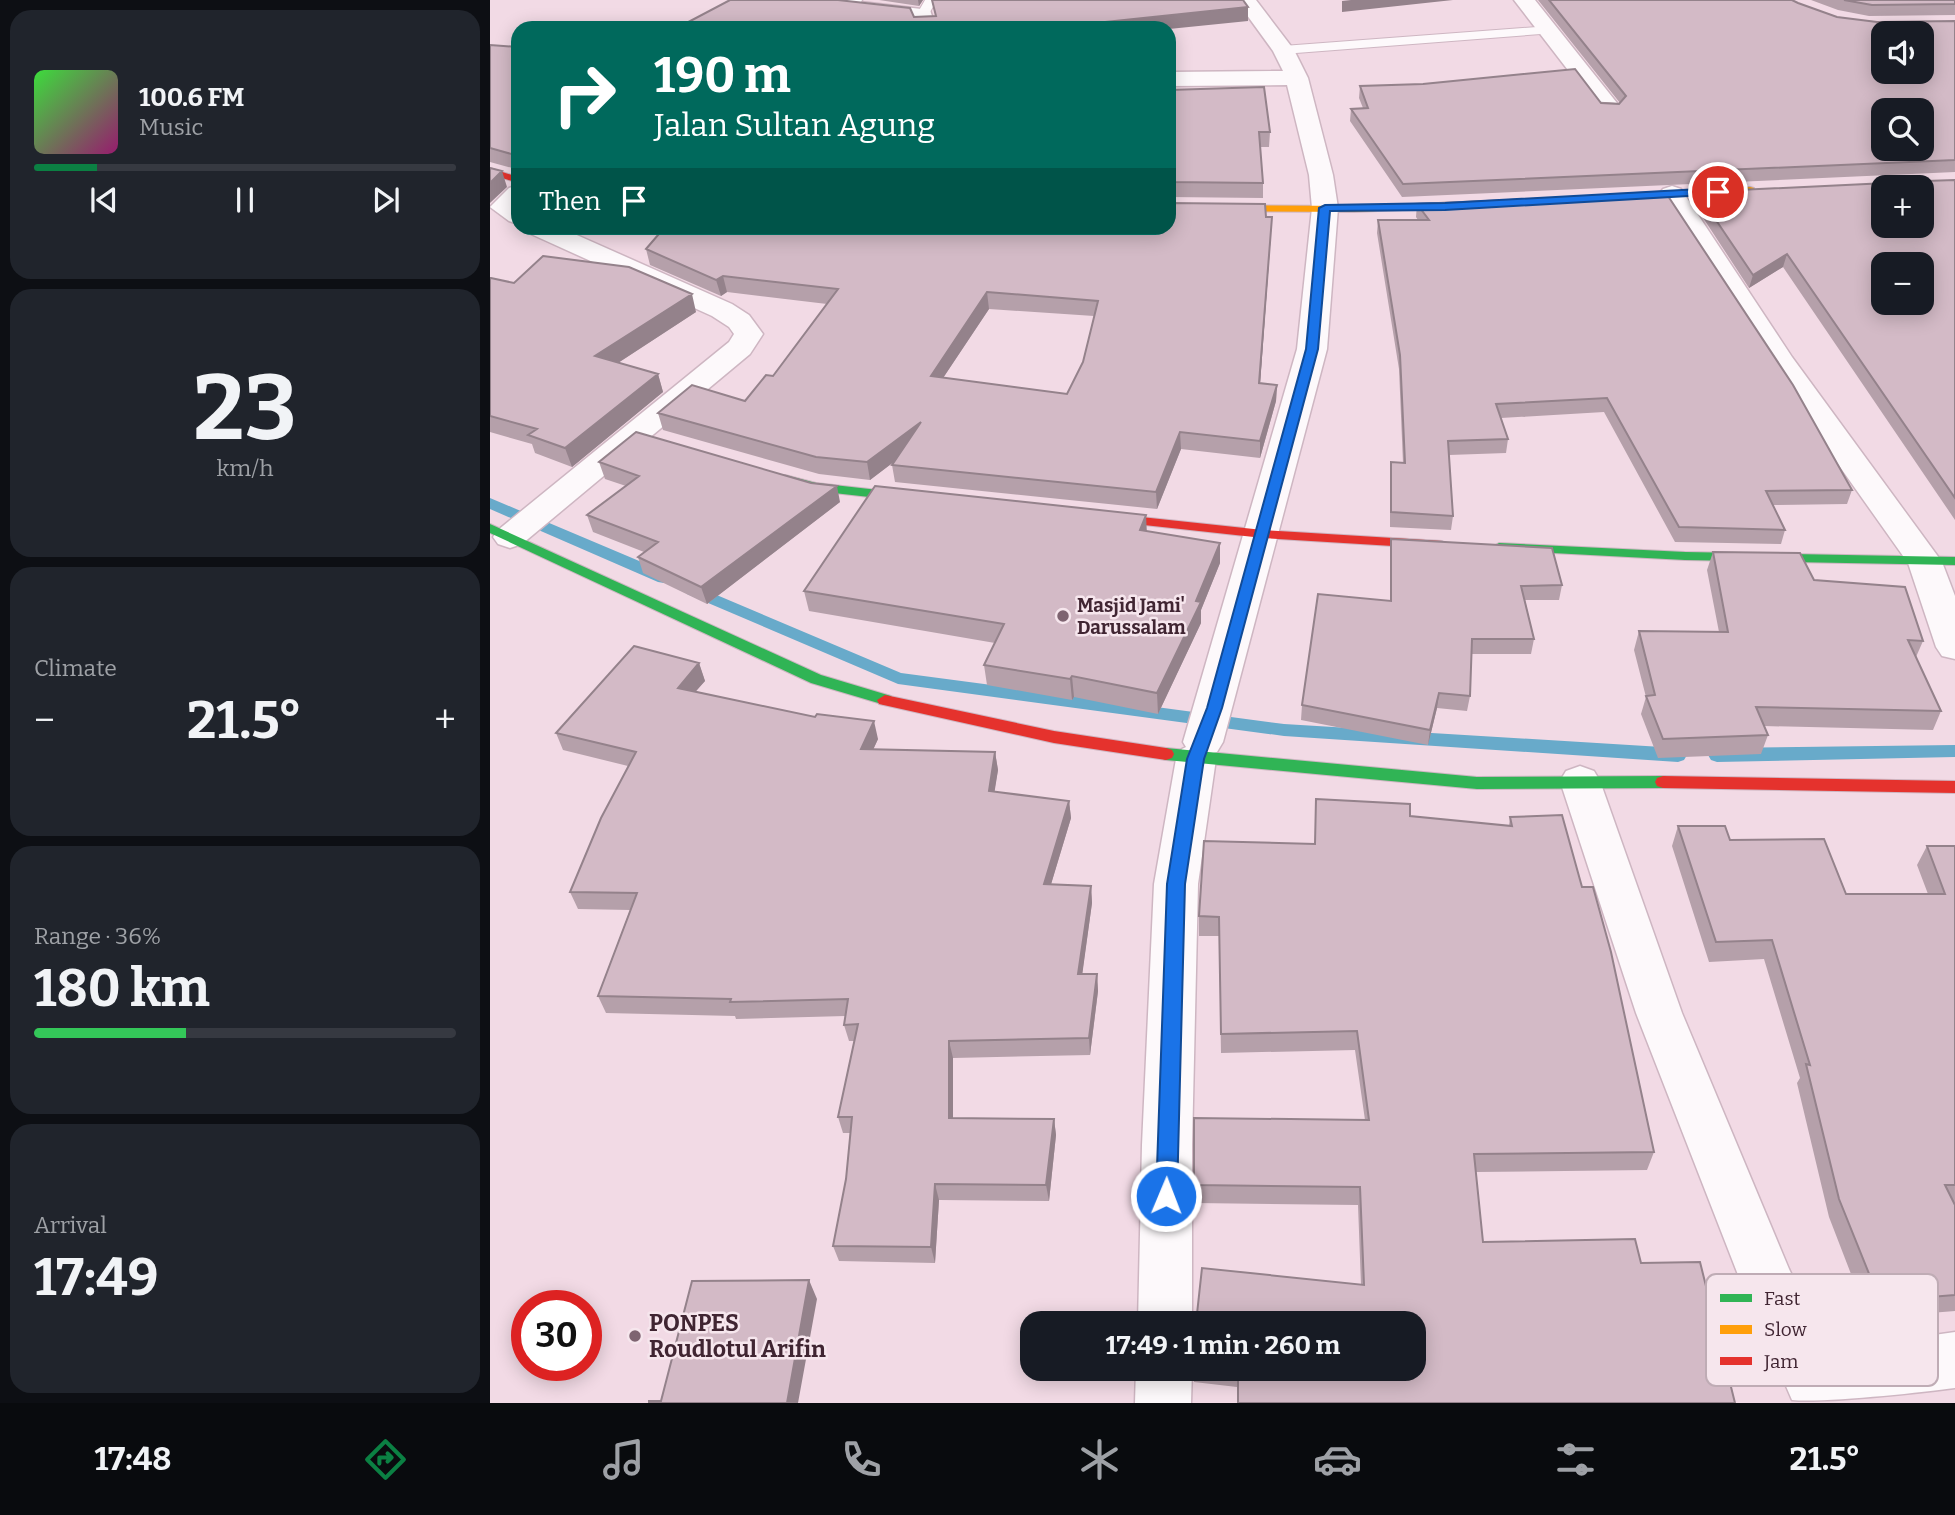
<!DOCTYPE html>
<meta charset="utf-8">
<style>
:root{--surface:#171b24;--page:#20242c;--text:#f1f3f6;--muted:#9ea1a6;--line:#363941;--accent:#0b8043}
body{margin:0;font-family:Bitter,serif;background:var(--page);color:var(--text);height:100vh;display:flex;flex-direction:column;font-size:26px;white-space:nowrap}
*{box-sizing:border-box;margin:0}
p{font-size:23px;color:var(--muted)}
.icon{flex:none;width:38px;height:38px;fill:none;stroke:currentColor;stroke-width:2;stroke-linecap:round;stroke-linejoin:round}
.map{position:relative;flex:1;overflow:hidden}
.details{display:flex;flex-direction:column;gap:10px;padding:10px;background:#0d0f14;width:490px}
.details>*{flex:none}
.guide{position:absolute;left:21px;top:21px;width:665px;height:214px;border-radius:21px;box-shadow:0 4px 18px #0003;background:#00695c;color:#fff;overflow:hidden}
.controls{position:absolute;left:1381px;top:21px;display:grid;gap:14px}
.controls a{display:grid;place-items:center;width:63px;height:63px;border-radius:14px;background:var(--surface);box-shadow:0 4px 18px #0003;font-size:35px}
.speed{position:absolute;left:21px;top:1290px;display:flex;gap:14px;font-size:35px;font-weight:700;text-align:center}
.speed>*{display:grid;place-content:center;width:91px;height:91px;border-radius:50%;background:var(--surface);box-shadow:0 4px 18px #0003;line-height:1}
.speed .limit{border:10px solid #d22;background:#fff;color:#111}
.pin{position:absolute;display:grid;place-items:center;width:60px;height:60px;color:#fff;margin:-30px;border:4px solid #fff;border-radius:50%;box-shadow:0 2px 7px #0007}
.me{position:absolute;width:77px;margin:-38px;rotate:1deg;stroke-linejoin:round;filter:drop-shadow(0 0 5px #0008)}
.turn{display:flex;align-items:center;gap:24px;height:147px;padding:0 28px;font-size:32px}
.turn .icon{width:91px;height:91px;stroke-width:2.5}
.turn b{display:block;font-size:49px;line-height:60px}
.then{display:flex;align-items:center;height:66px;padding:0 28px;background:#0003;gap:14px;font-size:26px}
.big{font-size:52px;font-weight:700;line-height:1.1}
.details .tile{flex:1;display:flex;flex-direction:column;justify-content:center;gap:10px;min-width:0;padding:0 24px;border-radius:21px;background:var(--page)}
.details .dial{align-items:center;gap:0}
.dial b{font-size:91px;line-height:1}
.song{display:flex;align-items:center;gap:21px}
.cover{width:84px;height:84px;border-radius:10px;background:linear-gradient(135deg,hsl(120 70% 55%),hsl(320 70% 35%))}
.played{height:7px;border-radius:4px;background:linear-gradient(90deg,var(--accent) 15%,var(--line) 15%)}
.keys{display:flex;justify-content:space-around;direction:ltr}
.heat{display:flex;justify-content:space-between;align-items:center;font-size:38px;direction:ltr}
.charge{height:10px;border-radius:5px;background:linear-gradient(90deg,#34c759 36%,var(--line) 0)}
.trip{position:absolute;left:530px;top:1311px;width:406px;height:70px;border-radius:21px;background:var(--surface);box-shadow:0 4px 18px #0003;font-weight:700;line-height:70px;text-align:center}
.tab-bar{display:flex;height:112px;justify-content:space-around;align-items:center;background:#090b0e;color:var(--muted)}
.tab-bar .icon{width:49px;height:49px}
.tab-bar .current{color:var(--accent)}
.tab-bar b{font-size:32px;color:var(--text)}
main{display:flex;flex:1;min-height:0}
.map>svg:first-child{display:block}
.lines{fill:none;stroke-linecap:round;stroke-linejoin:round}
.stream{fill:#68aaca;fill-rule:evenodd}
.lane-casing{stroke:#ceb6c2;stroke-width:2}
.street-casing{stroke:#ceb6c2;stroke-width:3}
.fast-casing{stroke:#ceb6c2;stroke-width:2}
.slow-casing{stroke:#ceb6c2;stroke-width:2}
.jam-casing{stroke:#ceb6c2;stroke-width:2}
.lane{fill:#fdf9fb;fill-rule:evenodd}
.street{fill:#fdf9fb;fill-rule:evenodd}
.fast{fill:#30b455;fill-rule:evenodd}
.slow{fill:#ff9f0a;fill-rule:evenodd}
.jam{fill:#e5322d;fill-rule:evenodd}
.wall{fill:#b5a0aa;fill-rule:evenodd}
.shaded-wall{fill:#94828b}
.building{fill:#d3bac6;stroke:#94828b;stroke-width:2;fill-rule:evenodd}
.route{fill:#1a73e8;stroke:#114b97;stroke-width:2}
.poi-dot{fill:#7e6471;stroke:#f6e6ed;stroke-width:2.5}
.labels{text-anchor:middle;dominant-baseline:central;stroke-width:5;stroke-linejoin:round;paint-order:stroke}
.poi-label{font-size:19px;font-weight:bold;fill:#402532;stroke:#f6e6ed;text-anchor:start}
.near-poi-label{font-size:23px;font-weight:bold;fill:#402532;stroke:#f6e6ed;text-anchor:start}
.key{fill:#f6e6ed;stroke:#bfacb5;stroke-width:2}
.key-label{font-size:19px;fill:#402532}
</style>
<main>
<section class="details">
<div class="tile">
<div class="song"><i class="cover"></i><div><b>100.6 FM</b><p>Music</p></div></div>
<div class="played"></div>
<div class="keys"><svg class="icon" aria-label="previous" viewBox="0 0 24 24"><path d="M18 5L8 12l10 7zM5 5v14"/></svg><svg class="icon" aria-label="pause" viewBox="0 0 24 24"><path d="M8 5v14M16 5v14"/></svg><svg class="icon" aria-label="next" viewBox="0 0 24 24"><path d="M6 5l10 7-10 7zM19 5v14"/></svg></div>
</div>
<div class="tile dial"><b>23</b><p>km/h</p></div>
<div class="tile"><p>Climate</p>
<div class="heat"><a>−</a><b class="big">21.5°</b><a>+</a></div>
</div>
<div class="tile"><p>Range · 36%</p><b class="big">180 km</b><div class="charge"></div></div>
<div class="tile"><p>Arrival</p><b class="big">17:49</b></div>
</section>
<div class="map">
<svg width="1465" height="1403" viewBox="0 0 1465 1403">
<rect width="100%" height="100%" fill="#f2dae5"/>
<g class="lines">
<path class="stream" d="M 0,498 L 180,574 L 182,578 L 174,583 L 168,582 L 0,509 Z
M 203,585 L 411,673 L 794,724 L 1188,748 L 1194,750 L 1197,755 L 1194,760 L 1188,762 L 794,736 L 408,684 L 197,594 L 195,590 L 197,586 Z
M 1465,745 L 1465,757 L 1227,762 L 1221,760 L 1218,755 L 1221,750 L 1227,748 Z"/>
<defs>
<path id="lane" d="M 435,0 L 447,0 L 437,17 L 433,18 L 427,14 Z
M 1060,26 L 1066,30 L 1064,33 L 793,54 L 787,50 L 793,46 Z"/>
<path id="street" d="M 352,0 L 372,0 L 371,2 L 440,10 L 446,28 L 426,28 L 424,19 L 351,11 L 348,7 Z
M 746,0 L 766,0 L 804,50 L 818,78 L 843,175 L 848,208 L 837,349 L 733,742 L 727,752 L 723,753 L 726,759 L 708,884 L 702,1145 L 702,1323 L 648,1323 L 652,1145 L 664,884 L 686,759 L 692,749 L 696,747 L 693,742 L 807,349 L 822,208 L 819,175 L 797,85 L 679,86 L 679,72 L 793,71 L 783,51 Z
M 1024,0 L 1045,0 L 1127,103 L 1131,108 L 1127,113 L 1111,113 Z
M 28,185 L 28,224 L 19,221 L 0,207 L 19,188 Z
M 1182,186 L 1191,189 L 1302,357 L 1452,562 L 1465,596 L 1465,659 L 1452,656 L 1446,647 L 1418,563 L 1275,361 L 1169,194 L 1173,189 Z
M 37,228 L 71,228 L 242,304 L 259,315 L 273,334 L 260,354 L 32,544 L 20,548 L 8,544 L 3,537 L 8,530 L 239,342 L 244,334 L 239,327 L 222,316 L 41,234 Z
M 1090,766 L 1104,771 L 1110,781 L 1192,1013 L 1299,1269 L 1338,1350 L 1465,1332 L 1465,1388 C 1428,1393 1333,1403 1302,1400 L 1252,1285 L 1146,1013 L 1070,781 L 1076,771 Z
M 646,1368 L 702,1368 L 701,1403 L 645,1403 Z"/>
<path id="fast" d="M 295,475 L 326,483 L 433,495 L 440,499 L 433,503 L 326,491 L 290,482 L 290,476 Z
M 0,524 L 331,675 L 401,696 L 403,700 L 395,705 L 321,683 L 0,533 Z
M 1009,543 L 1195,552 L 1465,557 L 1465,565 L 1195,560 L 1004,550 L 1002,547 Z
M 676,748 L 987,777 L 1173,776 L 1179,778 L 1181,782 L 1179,786 L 1173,788 L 987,789 L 676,760 L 670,758 L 668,754 L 670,750 Z"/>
<path id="slow" d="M 1260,187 L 1264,188 L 1264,192 L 1124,200 L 1119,197 L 1124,194 Z
M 980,202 L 985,205 L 984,207 L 864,212 L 679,211 L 679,205 L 864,206 Z"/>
<path id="jam" d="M 0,168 L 28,177 L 28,183 L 0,174 Z
M 604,512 L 773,530 L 952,541 L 959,545 L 952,549 L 773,538 L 599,519 L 597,516 L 599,513 Z
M 395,695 L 564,731 L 676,748 L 682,750 L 684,754 L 682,758 L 676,760 L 564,743 L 389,704 L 387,700 Z
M 1173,776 L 1465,781 L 1465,793 L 1173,788 L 1167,786 L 1165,782 L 1167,778 Z"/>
</defs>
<use href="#lane" class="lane-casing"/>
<use href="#street" class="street-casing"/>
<use href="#fast" class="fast-casing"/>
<use href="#slow" class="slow-casing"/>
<use href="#jam" class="jam-casing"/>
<use href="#lane" class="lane"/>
<use href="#street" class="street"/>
<use href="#fast" class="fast"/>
<use href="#slow" class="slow"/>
<use href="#jam" class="jam"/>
</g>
<path class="wall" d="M 389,0 L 433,0 L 429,6 Z
M 1048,0 L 1302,0 L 1308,3 L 1347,17 L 1387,22 L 1465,21 L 1465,172 L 912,197 L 860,121 L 861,109 L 873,108 L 869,98 L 870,86 L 1130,103 Z
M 1321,0 L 1465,0 L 1465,15 L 1379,16 L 1348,10 Z
M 0,45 L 28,47 L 26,169 L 0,162 Z
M 679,90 L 780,132 L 779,147 L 770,147 L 773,183 L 773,198 L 679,197 Z
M 1465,180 L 1465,520 L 1293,267 L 1259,288 L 1204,204 L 1207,192 Z
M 927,204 L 1362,490 L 1357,504 L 1283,505 L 1295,530 L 1291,544 L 1185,542 L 1114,412 L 1011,418 L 1018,439 L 1016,453 L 959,455 L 963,516 L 961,530 L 900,527 L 900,476 L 901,462 L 913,463 L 909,369 L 887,233 L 888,220 L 928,220 L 926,217 Z
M 776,217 L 781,233 L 770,383 L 787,385 L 786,401 L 770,458 L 691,449 L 667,509 L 405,482 L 402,465 L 405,461 L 380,480 L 329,474 L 173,430 L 168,413 L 255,401 L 283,376 L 337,304 L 237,292 L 231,296 L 160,265 L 156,249 ZM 499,309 L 604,316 L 593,362 L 577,394 L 453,378 Z
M 0,278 L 24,283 L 206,312 L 128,363 L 168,374 L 173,392 L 82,467 L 45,453 L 42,444 L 0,432 Z
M 109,462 L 350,502 L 217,604 L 153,573 L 148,557 L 154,552 L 103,532 L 97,515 L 136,486 L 115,479 Z
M 657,531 L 730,563 L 711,610 L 711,623 L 668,714 L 584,697 L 582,700 L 497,685 L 494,665 L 505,643 L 319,611 L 314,591 Z
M 901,539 L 1072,585 L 1069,600 L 1035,600 L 1044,639 L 1041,654 L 981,654 L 980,696 L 977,711 L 947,708 L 938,745 L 811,720 L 812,705 L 900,601 L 900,554 Z
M 1223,552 L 1324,580 L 1433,641 L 1426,657 L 1451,711 L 1443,730 L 1274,726 L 1278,735 L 1271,754 L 1168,758 L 1151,714 L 1156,697 L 1144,650 L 1149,631 L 1229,632 L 1217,570 Z
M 209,663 L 215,681 L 205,691 L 388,739 L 383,750 L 505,752 L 508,770 L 504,792 L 579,801 L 581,818 L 561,884 L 601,886 L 602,903 L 592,974 L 607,974 L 608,991 L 600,1055 L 463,1058 L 463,1118 L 564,1119 L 566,1135 L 559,1201 L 449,1200 L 445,1263 L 349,1261 L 343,1246 L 356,1179 L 360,1133 L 353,1133 L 348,1117 L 364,1041 L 359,1041 L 354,1025 L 355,1016 L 246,1019 L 245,1016 L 116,1013 L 108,996 L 140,910 L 88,909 L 80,892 L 138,766 L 73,750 L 66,733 Z
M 826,799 L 920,816 L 1019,826 L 1020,817 L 1164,1152 L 1157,1170 L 986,1172 L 993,1242 L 1151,1263 L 1245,1403 L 748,1403 L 747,1387 L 704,1382 L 703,1368 L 924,1368 L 871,1285 L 868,1205 L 705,1203 L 704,1185 L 875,1120 L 865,1050 L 731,1053 L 729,936 L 709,936 L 709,916 L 825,844 Z
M 1188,826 L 1240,840 L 1356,894 L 1438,894 L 1427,865 L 1437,846 L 1465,846 L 1465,1203 L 1464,1203 L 1465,1205 L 1465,1311 L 1378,1318 L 1339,1217 L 1307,1083 L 1310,1078 L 1274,959 L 1219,962 L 1182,846 Z"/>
<path class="shaded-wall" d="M 428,0 L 433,0 L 429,6 Z
M 861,0 L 963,0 L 852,12 L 852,1 Z
M 758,7 L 758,21 L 679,29 L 679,28 L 558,28 Z
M 12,171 L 17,187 L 0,203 L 0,183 Z
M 782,217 L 781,233 L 769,399 L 769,383 Z
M 1297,254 L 1293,267 L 1259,288 L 1263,275 Z
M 233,276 L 237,292 L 231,296 L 226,280 Z
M 497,292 L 499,309 L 443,393 L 441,376 Z
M 202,294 L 206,312 L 111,374 L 105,356 Z
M 168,374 L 173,392 L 82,467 L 75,448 Z
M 787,385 L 786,401 L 770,458 L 770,441 Z
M 431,422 L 434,439 L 380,480 L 377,462 Z
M 690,432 L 691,449 L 667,509 L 666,492 Z
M 347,486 L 350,502 L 217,604 L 211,587 Z
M 656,515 L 657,535 L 650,530 Z
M 730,543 L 730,563 L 711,610 L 711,623 L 668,714 L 667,693 Z
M 209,663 L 215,681 L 194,705 L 188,688 Z
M 582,676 L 584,697 L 582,700 L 580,679 Z
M 949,693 L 947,708 L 938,745 L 940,730 Z
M 384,721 L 388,739 L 375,767 L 371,749 Z
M 505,752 L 508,770 L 502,808 L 499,791 Z
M 579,801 L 581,818 L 556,901 L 554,884 Z
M 601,886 L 602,903 L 590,991 L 588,974 Z
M 607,974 L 608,991 L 600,1055 L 599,1038 Z
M 459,1041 L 463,1058 L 463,1134 L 459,1118 Z
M 564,1119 L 566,1135 L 559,1201 L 556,1185 Z
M 445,1184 L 449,1200 L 445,1263 L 441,1247 Z
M 319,1280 L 327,1299 L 308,1403 L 297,1403 Z"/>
<path class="building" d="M 240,0 L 348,0 L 420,8 L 424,17 L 446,16 L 442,0 L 753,0 L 758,7 L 558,28 L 187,28 Z
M 1059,0 L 1302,0 L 1308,3 L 1347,17 L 1387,22 L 1465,21 L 1465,160 L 913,184 L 861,109 L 878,108 L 870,86 L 933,84 L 1085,69 L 1111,103 L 1129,104 L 1136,96 ZM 1393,33 L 1432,33 L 1432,72 L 1393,72 ZM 1393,110 L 1432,110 L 1432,149 L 1393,149 Z
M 1354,0 L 1465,0 L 1465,4 L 1382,5 Z
M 0,45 L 28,47 L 28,168 L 26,170 L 25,155 L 0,148 Z
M 774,87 L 780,132 L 769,132 L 773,183 L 679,182 L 679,90 Z
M 0,168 L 12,171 L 0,183 Z
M 1400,177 L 1434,177 L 1436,181 L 1465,180 L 1465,498 L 1297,254 L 1263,275 L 1207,192 L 1397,183 ZM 1393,187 L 1432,187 L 1432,226 L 1393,226 ZM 1393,264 L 1432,264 L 1432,303 L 1393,303 Z
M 1176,193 L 1303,385 L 1362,490 L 1276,491 L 1295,530 L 1189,527 L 1117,398 L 1006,404 L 1018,439 L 958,441 L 963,516 L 901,512 L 901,462 L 915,463 L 910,355 L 888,220 L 939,220 L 927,204 Z
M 679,203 L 775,204 L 776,217 L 782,217 L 769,383 L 787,385 L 770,441 L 690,432 L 666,492 L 402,465 L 431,422 L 377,462 L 326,457 L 168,413 L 202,385 L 255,401 L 276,375 L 283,376 L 348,289 L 233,276 L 226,280 L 156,249 L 174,228 L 679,228 ZM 497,292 L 608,301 L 593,362 L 577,394 L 441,376 Z
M 53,256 L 139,267 L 202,294 L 105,356 L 168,374 L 75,448 L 38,435 L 47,429 L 0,416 L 0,278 L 1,278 L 24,283 Z
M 146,432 L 321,483 L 347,486 L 211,587 L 148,557 L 168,542 L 97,515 L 149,476 L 109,462 Z
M 385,486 L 656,515 L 650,530 L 730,543 L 706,601 L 711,602 L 667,693 L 582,676 L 580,679 L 494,665 L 514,624 L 314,591 Z
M 901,539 L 1062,548 L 1072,585 L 1031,586 L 1044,639 L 982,639 L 980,696 L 949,693 L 940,730 L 812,705 L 828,594 L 901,601 Z
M 1223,552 L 1310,553 L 1324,580 L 1415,587 L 1433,641 L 1418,640 L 1451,711 L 1266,707 L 1278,735 L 1173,739 L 1156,696 L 1165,695 L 1149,631 L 1238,632 Z
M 144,646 L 209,663 L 188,688 L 325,717 L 327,714 L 384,721 L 371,749 L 505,752 L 499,791 L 579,801 L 554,884 L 601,886 L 588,974 L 607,974 L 599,1038 L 459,1041 L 459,1118 L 564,1119 L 556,1185 L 445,1184 L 441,1247 L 343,1246 L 356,1179 L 362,1117 L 348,1117 L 368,1024 L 354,1025 L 358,999 L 240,1002 L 241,999 L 108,996 L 147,893 L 80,892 L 111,818 L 146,752 L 66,733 Z
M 826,799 L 920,804 L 920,816 L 1022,826 L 1020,817 L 1072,815 L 1092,887 L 1103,887 L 1121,952 L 1164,1152 L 984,1154 L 993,1242 L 1145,1239 L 1151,1263 L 1210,1262 L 1245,1403 L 748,1403 L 748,1370 L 731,1368 L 924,1368 L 924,1323 L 706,1323 L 712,1268 L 874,1285 L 870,1187 L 704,1185 L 704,1118 L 879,1120 L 867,1031 L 731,1034 L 729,917 L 709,916 L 714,841 L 825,844 Z
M 1188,826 L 1235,826 L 1240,840 L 1334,839 L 1356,894 L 1455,894 L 1437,846 L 1465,846 L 1465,1185 L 1455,1185 L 1465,1205 L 1465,1295 L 1390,1301 L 1349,1199 L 1316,1064 L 1320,1065 L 1282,940 L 1226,942 Z
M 319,1280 L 297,1403 L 159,1403 L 159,1401 L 171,1401 L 202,1281 Z"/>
<path class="route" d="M 1228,188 L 1232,189 L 1232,194 L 955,210 L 840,211 L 828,349 L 732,708 L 714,759 L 695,884 L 687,1196 L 684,1203 L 676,1206 L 669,1203 L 666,1196 L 677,884 L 697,759 L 717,708 L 816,349 L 829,208 L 835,205 L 955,203 Z"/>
<g class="poi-dot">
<circle cx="573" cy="616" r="7"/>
<circle cx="145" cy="1336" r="7"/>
</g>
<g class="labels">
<g class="poi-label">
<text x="587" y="605">Masjid Jami'<tspan x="587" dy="22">Darussalam</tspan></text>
</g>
<g class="near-poi-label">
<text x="159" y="1323">PONPES<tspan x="159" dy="26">Roudlotul Arifin</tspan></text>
</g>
</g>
<rect x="1216" y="1274" width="232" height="112" rx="10" class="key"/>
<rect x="1230" y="1294" width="32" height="8" fill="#30b455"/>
<rect x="1230" y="1325" width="32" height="9" fill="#ff9f0a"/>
<rect x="1230" y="1357" width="32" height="8" fill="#e5322d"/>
<g class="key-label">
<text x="1274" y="1305">Fast</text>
<text x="1274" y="1336">Slow</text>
<text x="1274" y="1368">Jam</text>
</g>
</svg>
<div class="controls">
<a><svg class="icon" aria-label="sound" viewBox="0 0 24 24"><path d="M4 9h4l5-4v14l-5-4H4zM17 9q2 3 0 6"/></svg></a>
<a><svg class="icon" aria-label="search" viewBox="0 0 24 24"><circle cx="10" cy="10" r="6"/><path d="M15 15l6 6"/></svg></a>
<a>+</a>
<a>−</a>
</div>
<div class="speed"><div class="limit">30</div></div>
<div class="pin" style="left:1228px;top:192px;background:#d93025"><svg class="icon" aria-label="arrive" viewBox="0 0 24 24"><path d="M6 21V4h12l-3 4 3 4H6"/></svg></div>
<svg class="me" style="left:676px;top:1196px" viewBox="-20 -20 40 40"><circle r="17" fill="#1a73e8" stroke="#fff" stroke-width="3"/><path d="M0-11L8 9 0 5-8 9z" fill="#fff"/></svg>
<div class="trip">17:49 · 1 min · 260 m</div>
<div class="guide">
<div class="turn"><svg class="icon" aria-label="right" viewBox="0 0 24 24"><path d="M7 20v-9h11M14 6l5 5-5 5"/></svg><div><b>190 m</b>Jalan Sultan Agung</div></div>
<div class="then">Then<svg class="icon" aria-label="arrive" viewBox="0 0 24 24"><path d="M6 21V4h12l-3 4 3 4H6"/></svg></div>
</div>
</div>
</main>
<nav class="tab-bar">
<b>17:48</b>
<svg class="icon current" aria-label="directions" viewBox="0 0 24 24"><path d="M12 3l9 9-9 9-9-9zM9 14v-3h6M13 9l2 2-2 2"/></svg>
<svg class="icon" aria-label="music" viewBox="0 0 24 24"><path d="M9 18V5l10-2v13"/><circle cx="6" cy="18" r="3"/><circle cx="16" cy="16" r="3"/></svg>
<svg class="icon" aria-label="phone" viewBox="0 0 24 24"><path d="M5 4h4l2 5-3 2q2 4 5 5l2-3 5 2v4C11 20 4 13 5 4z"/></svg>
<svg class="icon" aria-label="climate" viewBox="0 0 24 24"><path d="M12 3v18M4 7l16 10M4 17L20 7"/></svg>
<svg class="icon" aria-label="car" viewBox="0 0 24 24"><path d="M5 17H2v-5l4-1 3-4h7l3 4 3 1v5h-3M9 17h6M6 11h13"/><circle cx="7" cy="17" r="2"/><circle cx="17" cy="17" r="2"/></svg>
<svg class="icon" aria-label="filters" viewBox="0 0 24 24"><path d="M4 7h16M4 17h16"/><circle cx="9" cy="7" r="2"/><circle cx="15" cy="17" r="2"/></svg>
<b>21.5°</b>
</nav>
